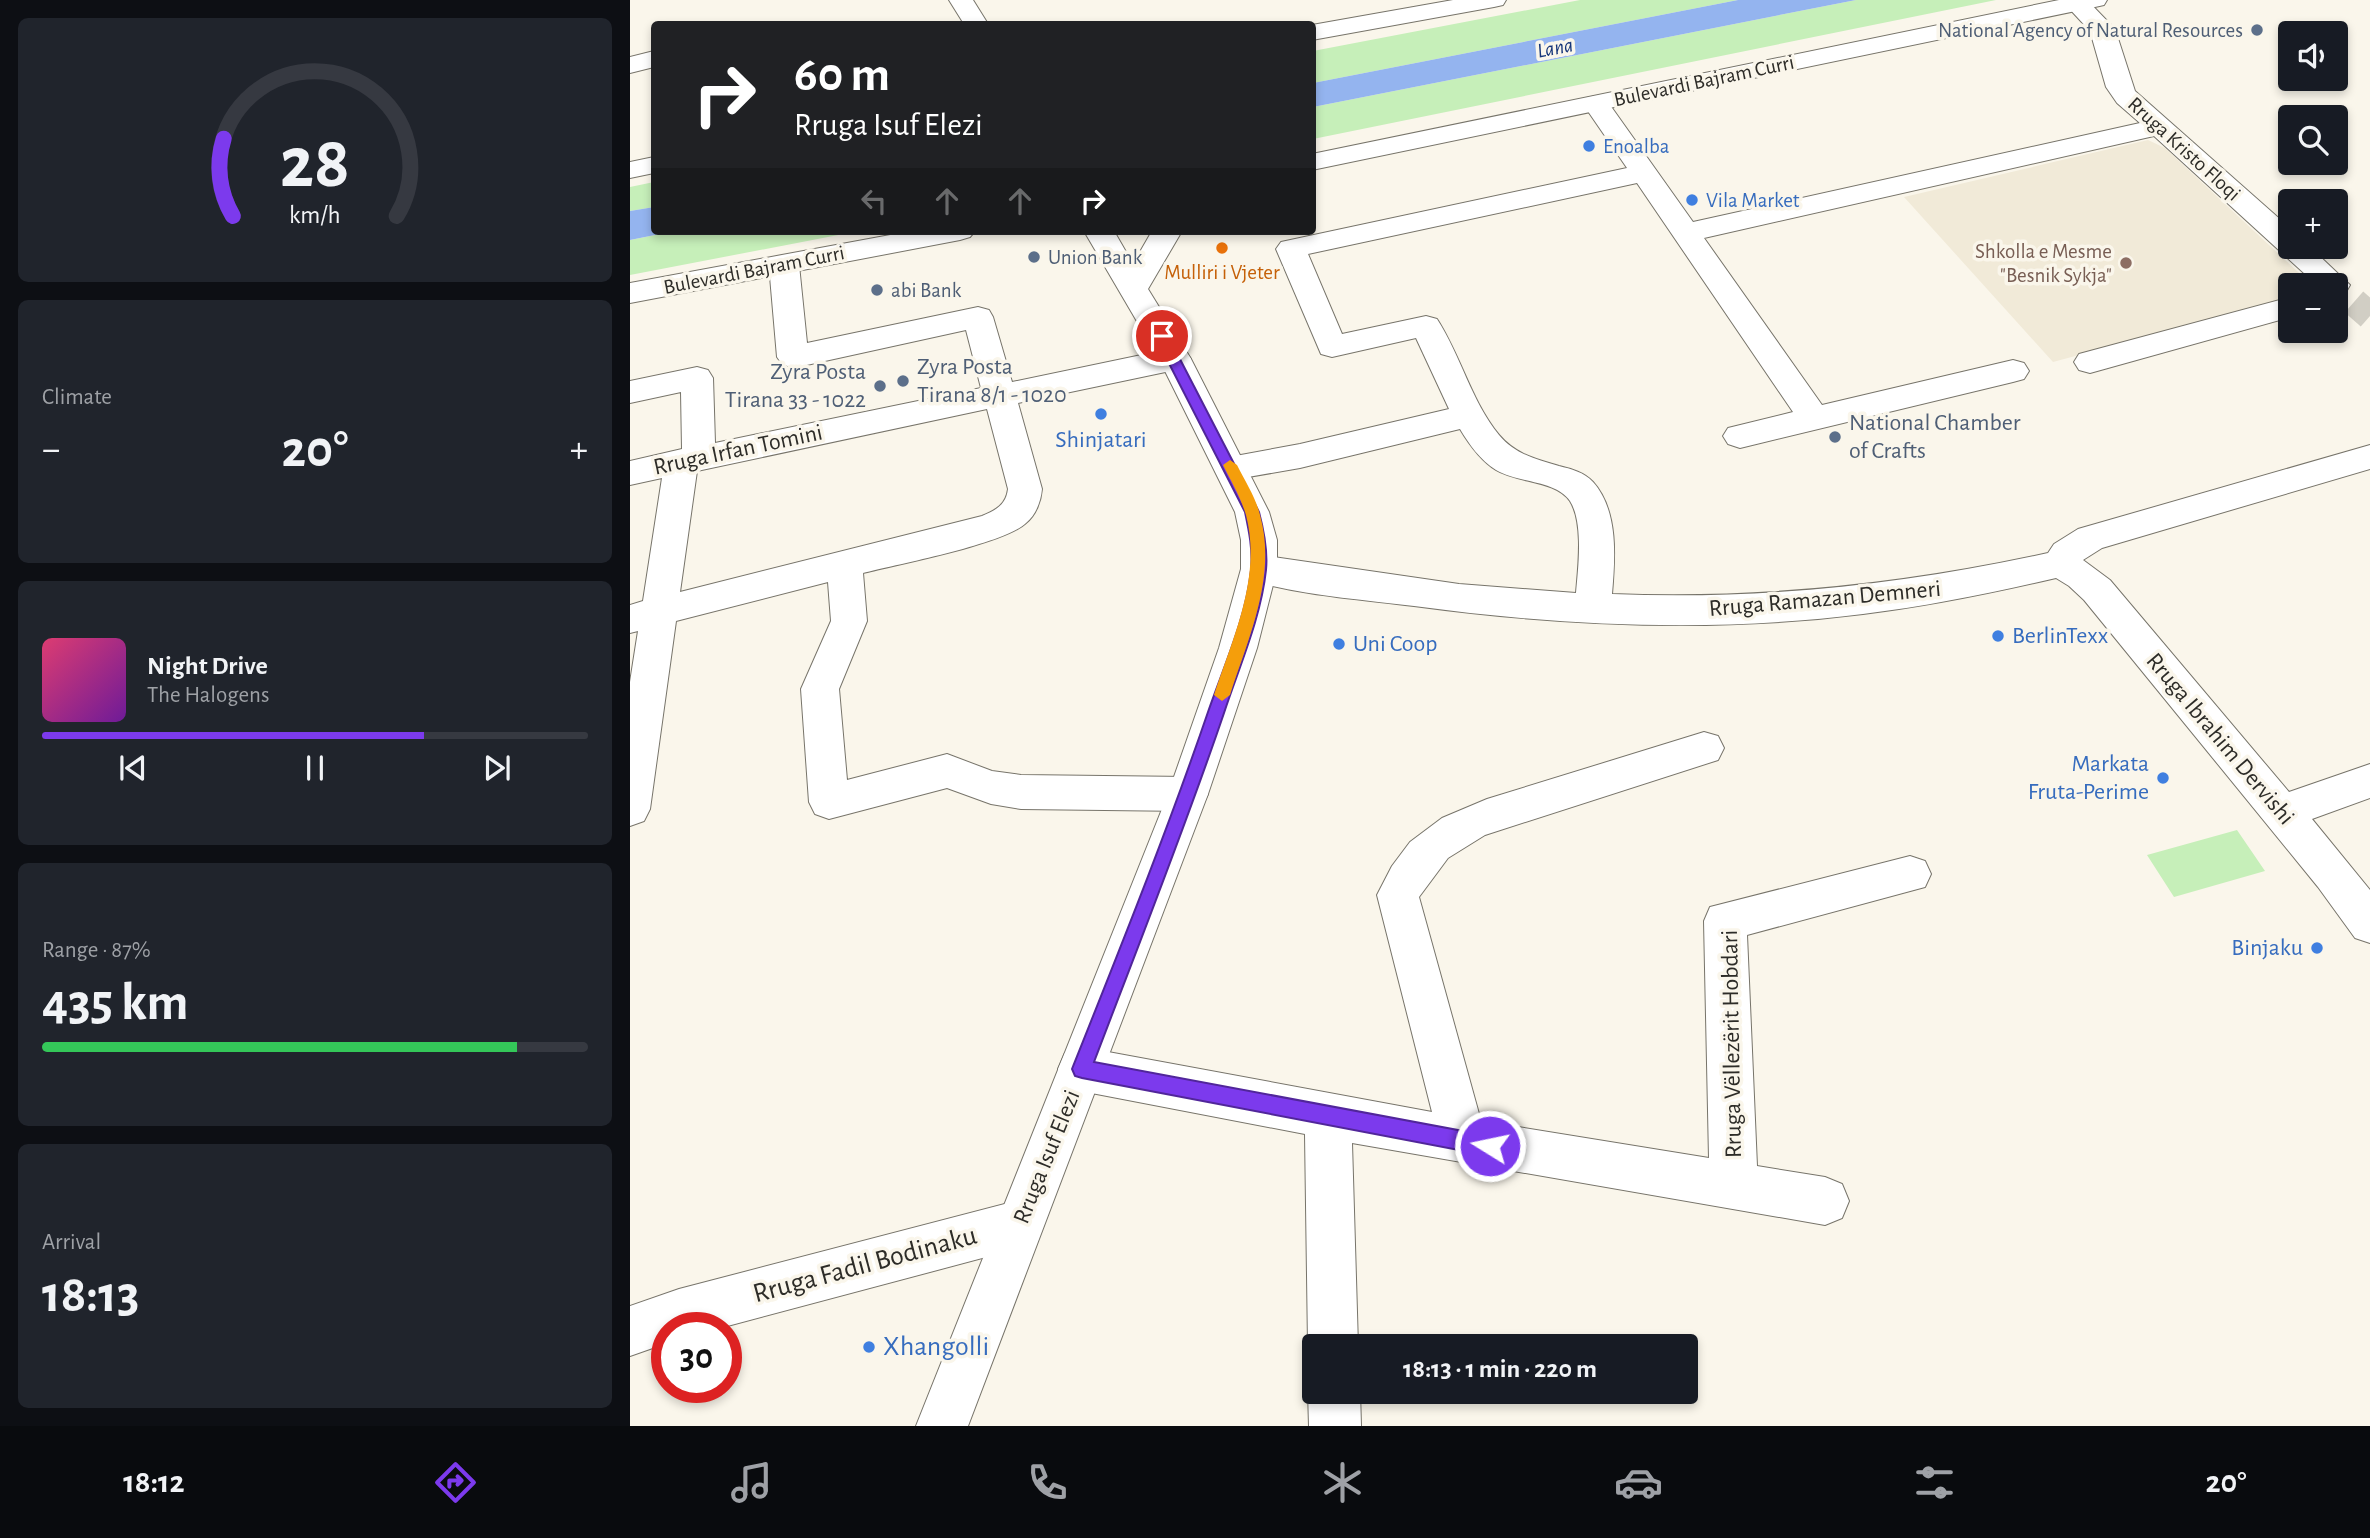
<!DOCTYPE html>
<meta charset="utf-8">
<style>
:root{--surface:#171b24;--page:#20242c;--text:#f1f3f6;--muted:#9ea1a6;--line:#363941;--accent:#7c3aed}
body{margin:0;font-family:"Alegreya Sans",sans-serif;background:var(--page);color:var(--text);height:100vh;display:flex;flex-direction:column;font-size:26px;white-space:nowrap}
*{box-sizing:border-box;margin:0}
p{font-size:23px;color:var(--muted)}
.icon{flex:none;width:38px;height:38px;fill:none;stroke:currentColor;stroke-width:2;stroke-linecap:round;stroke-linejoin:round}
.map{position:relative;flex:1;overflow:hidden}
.drawer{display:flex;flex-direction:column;gap:18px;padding:18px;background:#0d0f14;width:630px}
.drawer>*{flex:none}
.hud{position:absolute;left:21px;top:21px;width:665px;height:214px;border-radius:7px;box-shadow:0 4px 10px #0003;background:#202124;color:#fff;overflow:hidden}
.controls{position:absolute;left:1648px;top:21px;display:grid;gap:14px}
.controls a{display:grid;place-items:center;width:70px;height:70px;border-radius:7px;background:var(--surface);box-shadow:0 4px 10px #0003;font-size:35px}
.speed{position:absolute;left:21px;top:1312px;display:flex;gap:14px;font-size:35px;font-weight:700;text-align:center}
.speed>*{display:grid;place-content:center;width:91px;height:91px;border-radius:50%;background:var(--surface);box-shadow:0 4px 10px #0003;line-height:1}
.speed .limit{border:10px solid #d22;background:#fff;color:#111}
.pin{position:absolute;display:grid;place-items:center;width:60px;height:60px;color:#fff;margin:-30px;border:4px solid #fff;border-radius:50%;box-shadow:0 2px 7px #0007}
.me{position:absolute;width:77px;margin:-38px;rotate:280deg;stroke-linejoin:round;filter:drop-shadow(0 0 5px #0008)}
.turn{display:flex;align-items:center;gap:24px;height:147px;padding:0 28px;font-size:32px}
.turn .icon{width:91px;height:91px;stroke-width:2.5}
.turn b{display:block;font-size:49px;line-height:60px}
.lanes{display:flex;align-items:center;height:66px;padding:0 28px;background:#0003;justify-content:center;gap:35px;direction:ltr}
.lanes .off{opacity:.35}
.big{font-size:52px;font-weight:700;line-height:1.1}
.drawer .card{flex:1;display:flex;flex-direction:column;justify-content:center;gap:10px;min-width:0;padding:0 24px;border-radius:10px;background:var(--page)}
.drawer .dial{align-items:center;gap:0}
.dial svg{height:182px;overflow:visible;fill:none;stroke:var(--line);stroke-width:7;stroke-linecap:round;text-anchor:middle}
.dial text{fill:var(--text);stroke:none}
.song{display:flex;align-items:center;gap:21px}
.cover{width:84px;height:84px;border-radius:10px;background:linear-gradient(135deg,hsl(340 70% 55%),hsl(280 70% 35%))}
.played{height:7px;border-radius:4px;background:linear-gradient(90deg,var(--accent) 70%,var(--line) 70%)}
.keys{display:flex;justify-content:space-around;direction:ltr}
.heat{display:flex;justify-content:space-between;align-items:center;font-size:38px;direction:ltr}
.charge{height:10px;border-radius:5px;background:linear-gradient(90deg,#34c759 87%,var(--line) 0)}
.trip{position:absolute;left:672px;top:1334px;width:396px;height:70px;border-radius:7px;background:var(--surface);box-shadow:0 4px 10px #0003;font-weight:700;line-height:70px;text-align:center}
.menu{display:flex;height:112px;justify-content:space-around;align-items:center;background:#090b0e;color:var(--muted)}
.menu .icon{width:49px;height:49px}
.menu .selected{color:var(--accent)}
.menu b{font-size:32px;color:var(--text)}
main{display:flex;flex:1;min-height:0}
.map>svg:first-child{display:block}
.built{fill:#f1ead8}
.green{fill:#c6efb9}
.water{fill:#94b4ef}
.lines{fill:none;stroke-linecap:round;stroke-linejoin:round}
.minor-tunnel{stroke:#d1cec4;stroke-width:28;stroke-dasharray:28 14;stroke-linecap:butt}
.minor-casing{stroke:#77746a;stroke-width:2}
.major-casing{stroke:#77746a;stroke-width:2}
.minor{fill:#fff;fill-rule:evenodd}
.major{fill:#fff;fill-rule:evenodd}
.route{fill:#7c3aed;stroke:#51269a;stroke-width:2}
.slow{fill:#f59e0b}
.service-dot{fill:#5c6f8a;stroke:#faf6eb;stroke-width:2.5}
.shop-dot{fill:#3f7fe0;stroke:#faf6eb;stroke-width:2.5}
.food-dot{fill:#e8710a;stroke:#faf6eb;stroke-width:2.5}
.education-dot{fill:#8d6e63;stroke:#faf6eb;stroke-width:2.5}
.labels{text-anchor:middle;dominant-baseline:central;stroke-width:7;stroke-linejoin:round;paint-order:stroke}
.far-service-label{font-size:21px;fill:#4e5e75;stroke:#faf6eb;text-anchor:start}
.far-water-label{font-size:21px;font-style:italic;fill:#153579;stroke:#faf6eb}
.far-street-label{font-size:21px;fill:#2d2c28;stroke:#faf6eb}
.far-shop-label{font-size:21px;fill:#366cbe;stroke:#faf6eb;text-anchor:start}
.far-education-label{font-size:21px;fill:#785e54;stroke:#faf6eb;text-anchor:end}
.far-food-label{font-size:21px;fill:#c56008;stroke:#faf6eb}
.service-label{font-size:24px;fill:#4e5e75;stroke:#faf6eb;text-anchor:start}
.shop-label{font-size:24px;fill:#366cbe;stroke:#faf6eb;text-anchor:start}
.street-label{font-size:24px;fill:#2d2c28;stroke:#faf6eb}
.near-street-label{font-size:28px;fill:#2d2c28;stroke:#faf6eb}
.near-shop-label{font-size:28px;fill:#366cbe;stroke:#faf6eb;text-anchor:start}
</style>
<main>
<section class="drawer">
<div class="card dial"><svg viewBox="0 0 100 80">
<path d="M14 69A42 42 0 1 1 86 69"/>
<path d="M14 69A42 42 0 0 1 10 35" stroke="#7c3aed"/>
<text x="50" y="56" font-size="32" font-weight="700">28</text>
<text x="50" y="72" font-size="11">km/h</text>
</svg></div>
<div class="card"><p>Climate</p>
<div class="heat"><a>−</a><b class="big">20°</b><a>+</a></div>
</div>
<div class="card">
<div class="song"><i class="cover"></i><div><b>Night Drive</b><p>The Halogens</p></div></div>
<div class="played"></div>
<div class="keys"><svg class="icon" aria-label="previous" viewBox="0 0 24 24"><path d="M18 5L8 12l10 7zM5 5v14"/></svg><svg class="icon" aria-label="pause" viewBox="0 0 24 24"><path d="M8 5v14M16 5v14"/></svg><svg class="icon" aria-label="next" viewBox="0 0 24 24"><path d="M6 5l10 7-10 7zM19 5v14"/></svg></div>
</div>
<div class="card"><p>Range · 87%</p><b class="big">435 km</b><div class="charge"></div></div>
<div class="card"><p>Arrival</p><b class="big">18:13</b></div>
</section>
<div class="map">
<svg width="1740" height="1426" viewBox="0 0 1740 1426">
<rect width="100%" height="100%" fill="#faf6eb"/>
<path class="built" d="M 1518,140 L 1535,148 L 1682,285 L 1661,285 L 1661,298 L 1423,362 L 1274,197 Z"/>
<path class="green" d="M 950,0 L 1108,0 L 683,83 L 683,51 Z
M 1226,0 L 1366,0 L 683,139 L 683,107 Z
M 24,182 L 24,207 L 0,211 L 0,187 Z
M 45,231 L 229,231 L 0,275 L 0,240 Z
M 1607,830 L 1635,871 L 1544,897 L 1517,855 Z"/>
<path class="water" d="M 1108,0 L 1226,0 L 683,107 L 683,83 Z
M 24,207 L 24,231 L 45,231 L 0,240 L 0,211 Z"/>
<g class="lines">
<path class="minor-tunnel" d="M 1724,302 L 1740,316"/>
<defs>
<path id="minor" d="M 1437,0 L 1457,0 L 1485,29 L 1505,91 L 1661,229 L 1661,247 L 1680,247 L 1720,285 L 1716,292 L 1706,294 L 1706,285 L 1687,285 L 1524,136 L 1074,238 L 1192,405 L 1383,360 L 1394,363 L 1399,371 L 1394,379 L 1383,382 L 1110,448 L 1098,444 L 1093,436 L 1098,428 L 1163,412 L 1007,183 L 678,254 L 712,334 L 796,316 L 807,319 C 831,356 841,401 869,435 C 886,455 906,459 929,466 C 941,469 954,472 963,482 C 989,511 985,559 982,594 C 1131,600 1272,585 1418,553 L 1424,544 L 1448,529 L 1740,445 L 1740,469 L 1472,548 L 1453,560 L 1480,580 L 1659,792 L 1740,764 L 1740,798 L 1682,819 L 1740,890 L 1740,943 L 1725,938 L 1688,887 L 1454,600 L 1439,586 L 1426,578 C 1362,593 1299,606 1233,614 C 1085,633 932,626 784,606 C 729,599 669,595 616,579 L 611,569 L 616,559 L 629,555 L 829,584 L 946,593 C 948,569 954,523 940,501 C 926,480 887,483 866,470 C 850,460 839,444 830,429 L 670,468 L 601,480 L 589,477 L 584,468 L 589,459 L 670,444 L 819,409 L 786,338 L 702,357 L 691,354 L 646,249 L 651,242 L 997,168 L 953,104 L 957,98 L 966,96 L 975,98 L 1063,222 L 1510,123 L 1487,103 L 1476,87 L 1460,31 L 1435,4 Z
M 24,51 L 24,67 L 0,73 L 0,57 Z
M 154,256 L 165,258 L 169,265 L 177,343 L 348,307 L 359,310 L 363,317 L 382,382 L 545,348 L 556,352 L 561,359 L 556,366 L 545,370 L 388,403 L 412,489 C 411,501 406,515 396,523 C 374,544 268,564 233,573 L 237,621 L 209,689 L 217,780 L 317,754 L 362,771 L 391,775 L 558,777 L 572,782 L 578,794 L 572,806 L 558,811 L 391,809 L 361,804 L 317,788 L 199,819 L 185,814 L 179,802 L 171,689 L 201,621 L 198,582 L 46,621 L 20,809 L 14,821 L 0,826 L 0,682 L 8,631 L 0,633 L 0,605 L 13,601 L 32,478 L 0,485 L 0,461 L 52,449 L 51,392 L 0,403 L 0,381 L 67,367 L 78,370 L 83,378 L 85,443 L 351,388 L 336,330 L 163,368 L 152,364 L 147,357 L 139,265 L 143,258 ZM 357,409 L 378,489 C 376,505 366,510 352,516 L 50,592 L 67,471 Z
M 1661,297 L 1661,317 L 1460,373 L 1449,370 L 1444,362 L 1449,354 Z
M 1074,732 L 1088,736 L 1094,748 L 1088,760 L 855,835 L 818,858 L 792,893 L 789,897 L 851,1121 L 1079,1158 L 1074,921 L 1080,907 L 1280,856 L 1295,861 L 1301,874 L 1295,887 L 1117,935 L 1127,1166 L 1195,1177 L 1212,1184 L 1219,1201 L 1212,1218 L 1195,1225 L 722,1143 L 728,1346 L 684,1346 L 684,1362 L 678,1346 L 675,1134 L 451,1091 L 435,1085 L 428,1069 L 435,1053 L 451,1047 L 802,1112 L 747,895 L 762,866 L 780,842 L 812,818 L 857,799 Z
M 390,1200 L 407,1207 L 414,1224 L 407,1241 L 390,1248 L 90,1328 L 37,1328 L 37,1343 L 0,1356 L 0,1306 L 49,1289 Z
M 684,1376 L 684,1391 L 730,1391 L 731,1426 L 679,1426 L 678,1391 Z"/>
<path id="major" d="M 319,0 L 343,0 L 358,24 L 334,24 Z
M 823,0 L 876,0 L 873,5 L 864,7 L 682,40 L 682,25 Z
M 1429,0 L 1477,0 L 1474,5 L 1465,7 L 682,170 L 682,154 Z
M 24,157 L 24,173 L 0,178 L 0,162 Z
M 282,231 L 345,231 L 340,237 L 330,240 L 0,303 L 0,283 Z
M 454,231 L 484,231 L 503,264 L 522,231 L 552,231 L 518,289 L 561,359 L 639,512 L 647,540 L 647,569 L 627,648 L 578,794 L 338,1426 L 286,1426 L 538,794 L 589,648 L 611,569 L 611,540 L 605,512 L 529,359 Z"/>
</defs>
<use href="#minor" class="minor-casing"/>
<use href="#major" class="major-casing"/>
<use href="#minor" class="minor"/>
<use href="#major" class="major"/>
</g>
<path class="route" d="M 532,331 L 538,336 L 629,512 C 634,531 638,550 636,570 C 631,618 609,667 594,713 C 554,831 508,946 464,1062 L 860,1136 L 867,1139 L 870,1146 L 867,1153 L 860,1156 L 452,1078 L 445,1076 L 442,1069 C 489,951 537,832 578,712 C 594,666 616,618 621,570 C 623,550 619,531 615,512 L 525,336 Z"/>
<path class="slow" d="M 600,460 L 607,465 C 615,481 626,498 630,515 C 647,576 619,636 600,695 L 592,701 L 584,695 C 603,637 632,577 616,515 C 611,498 601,481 593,465 Z"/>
<g class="service-dot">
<circle cx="1627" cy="30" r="7"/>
<circle cx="404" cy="257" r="7"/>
<circle cx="247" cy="290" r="7"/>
<circle cx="273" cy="381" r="7"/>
<circle cx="250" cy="386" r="7"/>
<circle cx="1205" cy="437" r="7"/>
</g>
<g class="shop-dot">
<circle cx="959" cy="146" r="7"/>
<circle cx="1062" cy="200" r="7"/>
<circle cx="471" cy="414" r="7"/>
<circle cx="1368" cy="636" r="7"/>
<circle cx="709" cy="644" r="7"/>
<circle cx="1533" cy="778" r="7"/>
<circle cx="1687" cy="948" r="7"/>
<circle cx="239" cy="1347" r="7"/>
</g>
<circle class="food-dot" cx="592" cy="248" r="7"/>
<circle class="education-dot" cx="1496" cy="263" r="7"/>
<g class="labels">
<g class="far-service-label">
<text x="1613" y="30" text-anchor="end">National Agency of Natural Resources</text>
<text x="418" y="257">Union Bank</text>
<text x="261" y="290">abi Bank</text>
</g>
<g class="far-water-label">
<text transform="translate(925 48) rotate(-11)">Lana</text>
</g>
<g class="far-street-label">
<text transform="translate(1074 81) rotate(-12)">Bulevardi Bajram Curri</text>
<text transform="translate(1554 149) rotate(42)">Rruga Kristo Floqi</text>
<text transform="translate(124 270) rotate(-11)">Bulevardi Bajram Curri</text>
</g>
<g class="far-shop-label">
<text x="973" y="146">Enoalba</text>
<text x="1076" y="200">Vila Market</text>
</g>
<g class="far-education-label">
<text x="1482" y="251">Shkolla e Mesme<tspan x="1482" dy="24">"Besnik Sykja"</tspan></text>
</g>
<g class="far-food-label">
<text x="592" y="272">Mulliri i Vjeter</text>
</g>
<g class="service-label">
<text x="287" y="367">Zyra Posta<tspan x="287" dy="28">Tirana 8/1 - 1020</tspan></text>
<text x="236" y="372" text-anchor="end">Zyra Posta<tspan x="236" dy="28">Tirana 33 - 1022</tspan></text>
<text x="1219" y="423">National Chamber<tspan x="1219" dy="28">of Crafts</tspan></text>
</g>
<g class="shop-label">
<text x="471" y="440" text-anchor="middle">Shinjatari</text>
<text x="1382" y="636">BerlinTexx</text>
<text x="723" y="644">Uni Coop</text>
<text x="1519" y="764" text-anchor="end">Markata<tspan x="1519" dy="28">Fruta-Perime</tspan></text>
<text x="1673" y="948" text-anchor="end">Binjaku</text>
</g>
<g class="street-label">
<text transform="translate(108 450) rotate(-12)">Rruga Irfan Tomini</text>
<text transform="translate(1195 599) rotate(-5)">Rruga Ramazan Demneri</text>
<text transform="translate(1590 739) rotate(50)">Rruga Ibrahim Dervishi</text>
<text transform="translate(1102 1044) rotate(-91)">Rruga Vëllezërit Hobdari</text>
<text transform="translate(417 1157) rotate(-68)">Rruga Isuf Elezi</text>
</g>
<g class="near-street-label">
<text transform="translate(235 1265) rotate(-15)">Rruga Fadil Bodinaku</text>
</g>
<g class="near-shop-label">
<text x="253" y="1347">Xhangolli</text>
</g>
</g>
</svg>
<div class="controls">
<a><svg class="icon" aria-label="sound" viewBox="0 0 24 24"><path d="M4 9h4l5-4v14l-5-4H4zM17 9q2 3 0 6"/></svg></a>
<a><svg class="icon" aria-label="search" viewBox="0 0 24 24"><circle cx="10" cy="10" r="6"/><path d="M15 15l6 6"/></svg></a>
<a>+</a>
<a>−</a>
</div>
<div class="speed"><div class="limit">30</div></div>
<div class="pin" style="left:532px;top:336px;background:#d93025"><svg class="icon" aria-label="arrive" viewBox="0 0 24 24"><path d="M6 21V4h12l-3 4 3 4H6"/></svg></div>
<svg class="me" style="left:860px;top:1146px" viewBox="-20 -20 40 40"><circle r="17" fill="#7c3aed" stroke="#fff" stroke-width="3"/><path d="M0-11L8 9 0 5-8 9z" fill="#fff"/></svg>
<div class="trip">18:13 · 1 min · 220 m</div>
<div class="hud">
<div class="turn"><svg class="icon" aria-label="right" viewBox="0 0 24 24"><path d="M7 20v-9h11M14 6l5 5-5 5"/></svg><div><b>60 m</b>Rruga Isuf Elezi</div></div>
<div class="lanes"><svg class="icon off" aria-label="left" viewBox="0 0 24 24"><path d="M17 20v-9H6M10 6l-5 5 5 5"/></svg><svg class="icon off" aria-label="ahead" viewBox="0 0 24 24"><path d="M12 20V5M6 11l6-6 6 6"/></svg><svg class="icon off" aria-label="ahead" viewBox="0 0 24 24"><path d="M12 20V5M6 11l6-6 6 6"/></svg><svg class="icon" aria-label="right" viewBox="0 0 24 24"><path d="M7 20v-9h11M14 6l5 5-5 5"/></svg></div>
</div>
</div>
</main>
<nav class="menu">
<b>18:12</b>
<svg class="icon selected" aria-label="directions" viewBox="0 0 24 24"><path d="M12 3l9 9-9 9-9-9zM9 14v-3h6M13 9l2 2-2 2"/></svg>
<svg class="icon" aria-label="music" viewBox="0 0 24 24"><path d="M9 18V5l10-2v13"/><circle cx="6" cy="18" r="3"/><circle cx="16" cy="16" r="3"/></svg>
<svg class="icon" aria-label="phone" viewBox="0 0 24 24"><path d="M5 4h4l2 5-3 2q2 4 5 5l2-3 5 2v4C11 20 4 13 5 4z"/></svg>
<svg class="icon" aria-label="climate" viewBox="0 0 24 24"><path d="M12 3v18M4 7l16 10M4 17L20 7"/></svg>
<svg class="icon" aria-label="car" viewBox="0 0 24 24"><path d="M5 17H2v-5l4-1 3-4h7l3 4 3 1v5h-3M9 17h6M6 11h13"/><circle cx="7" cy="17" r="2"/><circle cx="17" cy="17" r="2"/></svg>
<svg class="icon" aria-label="filters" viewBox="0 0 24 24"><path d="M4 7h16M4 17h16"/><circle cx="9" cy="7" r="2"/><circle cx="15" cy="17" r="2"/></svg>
<b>20°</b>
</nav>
